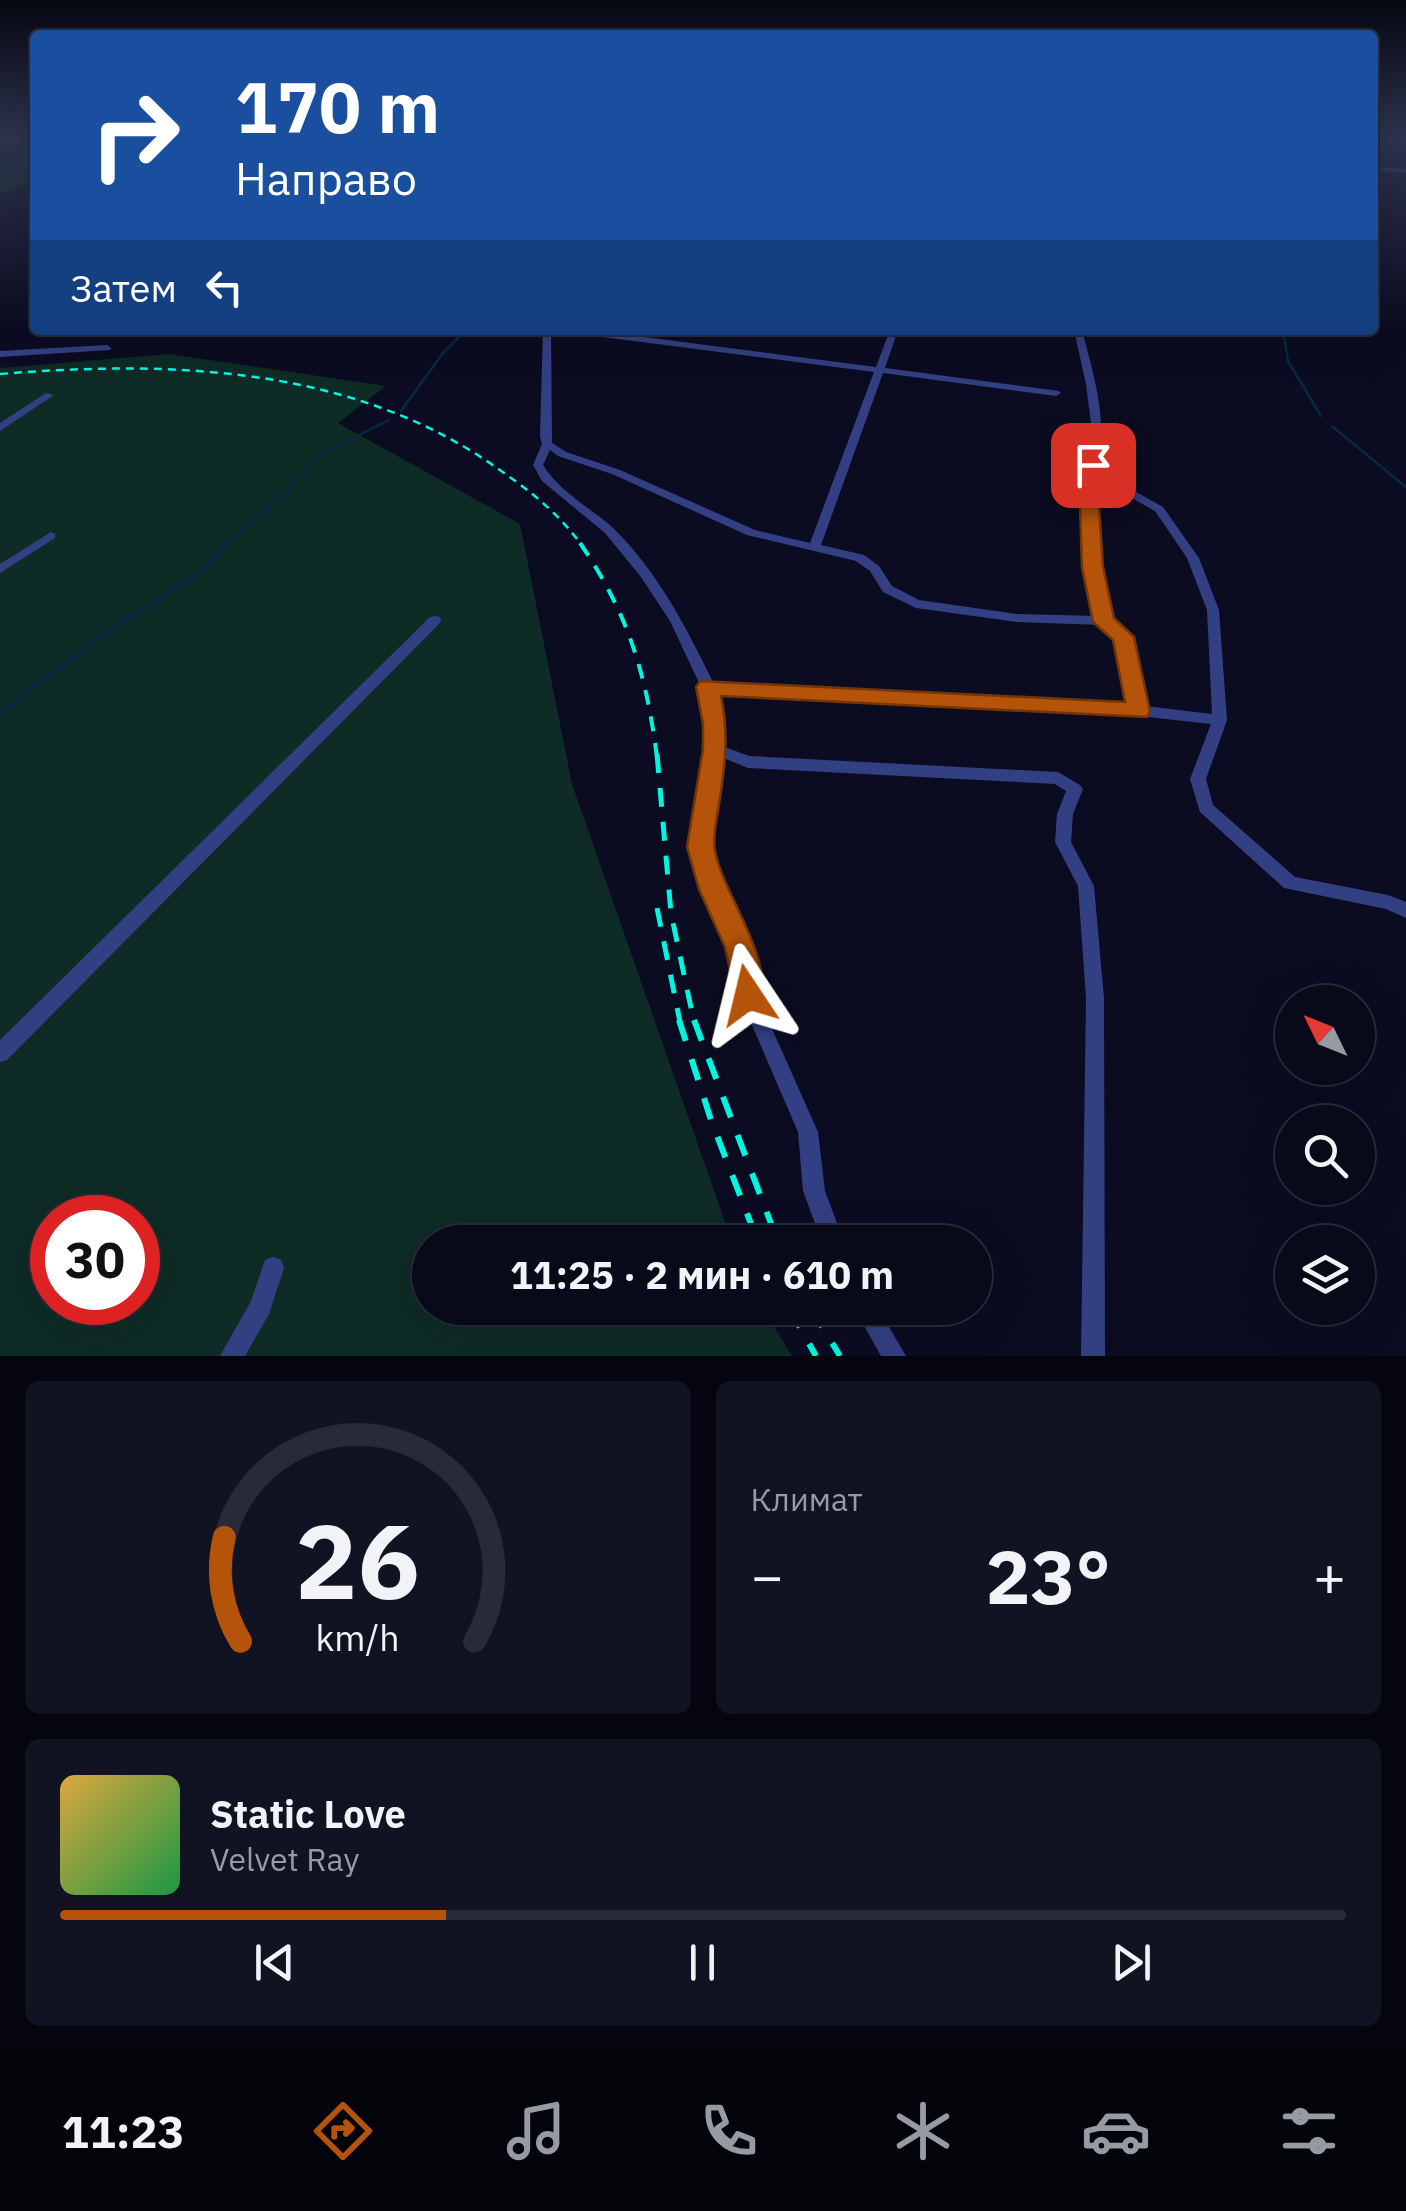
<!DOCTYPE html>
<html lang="ru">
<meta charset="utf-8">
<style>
:root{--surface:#080919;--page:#111222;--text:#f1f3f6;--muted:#989aa2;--line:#292a38;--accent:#b45309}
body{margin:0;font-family:"IBM Plex Sans",sans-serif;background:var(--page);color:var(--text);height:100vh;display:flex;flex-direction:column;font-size:38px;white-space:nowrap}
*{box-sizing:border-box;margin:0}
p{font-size:32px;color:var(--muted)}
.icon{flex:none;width:55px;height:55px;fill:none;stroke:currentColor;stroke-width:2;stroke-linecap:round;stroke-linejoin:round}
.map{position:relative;height:1356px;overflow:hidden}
.drawer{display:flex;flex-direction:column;gap:25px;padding:25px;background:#04050e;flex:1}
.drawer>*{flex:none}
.banner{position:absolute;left:30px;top:30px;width:1348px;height:305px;border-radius:10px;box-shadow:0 10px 40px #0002,0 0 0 2px var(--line);background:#1a4fa0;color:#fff;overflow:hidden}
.needle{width:65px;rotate:313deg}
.buttons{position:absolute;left:1275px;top:985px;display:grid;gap:20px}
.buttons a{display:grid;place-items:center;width:100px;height:100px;border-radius:50%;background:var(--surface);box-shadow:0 10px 40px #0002,0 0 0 2px var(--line);font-size:50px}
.speed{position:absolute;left:30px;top:1195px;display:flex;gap:20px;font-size:50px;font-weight:700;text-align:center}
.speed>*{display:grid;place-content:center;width:130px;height:130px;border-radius:50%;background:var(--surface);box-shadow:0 10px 40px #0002,0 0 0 2px var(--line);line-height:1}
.speed .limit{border:15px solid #d22;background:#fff;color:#111}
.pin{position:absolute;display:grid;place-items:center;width:85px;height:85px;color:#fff;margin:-42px;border-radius:20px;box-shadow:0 5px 15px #0006}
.me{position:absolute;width:110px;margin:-55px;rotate:350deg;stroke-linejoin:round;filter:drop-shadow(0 0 8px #0008)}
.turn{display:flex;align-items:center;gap:35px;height:210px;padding:0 40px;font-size:45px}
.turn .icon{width:130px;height:130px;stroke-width:2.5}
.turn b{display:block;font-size:70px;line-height:85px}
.then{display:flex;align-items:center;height:95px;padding:0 40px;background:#0003;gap:20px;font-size:38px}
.big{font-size:75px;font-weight:700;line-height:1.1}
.drawer .widget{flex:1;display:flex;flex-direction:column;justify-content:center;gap:15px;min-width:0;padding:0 35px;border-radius:15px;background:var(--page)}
.drawer .dial{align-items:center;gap:0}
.dial svg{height:260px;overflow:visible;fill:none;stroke:var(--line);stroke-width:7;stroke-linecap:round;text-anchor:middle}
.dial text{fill:var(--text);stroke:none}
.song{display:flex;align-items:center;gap:30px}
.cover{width:120px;height:120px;border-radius:15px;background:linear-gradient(135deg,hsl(40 70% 55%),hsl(140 70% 35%))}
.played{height:10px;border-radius:5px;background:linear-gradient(90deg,var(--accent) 30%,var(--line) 30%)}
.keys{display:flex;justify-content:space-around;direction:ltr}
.heat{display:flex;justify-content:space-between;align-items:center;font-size:55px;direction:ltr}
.drawer .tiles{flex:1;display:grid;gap:25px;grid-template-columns:1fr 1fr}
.widget:last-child{grid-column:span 2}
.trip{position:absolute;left:412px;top:1225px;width:580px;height:100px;border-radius:50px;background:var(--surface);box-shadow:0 10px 40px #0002,0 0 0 2px var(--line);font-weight:700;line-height:100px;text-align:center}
.tabs{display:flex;height:160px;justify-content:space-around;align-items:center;background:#03040a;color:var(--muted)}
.tabs .icon{width:70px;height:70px}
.tabs .current{color:var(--accent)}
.tabs b{font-size:45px;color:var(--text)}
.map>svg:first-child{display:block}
.green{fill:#0e2b25;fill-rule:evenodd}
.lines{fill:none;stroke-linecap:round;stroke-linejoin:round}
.stream-far1{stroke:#082843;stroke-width:2.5}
.stream{stroke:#082843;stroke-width:4}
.minor{fill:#333f83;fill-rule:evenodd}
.rail-far3{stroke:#00f6e1;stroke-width:2.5;stroke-dasharray:8 6;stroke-linecap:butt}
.rail-far2{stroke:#00f6e1;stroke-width:4;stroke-dasharray:15 12;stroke-linecap:butt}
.rail-far1{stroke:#00f6e1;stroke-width:5;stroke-dasharray:19 15;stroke-linecap:butt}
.rail{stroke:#00f6e1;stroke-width:6;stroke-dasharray:22 19;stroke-linecap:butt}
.route{fill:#b45309;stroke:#753606;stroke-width:2.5}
</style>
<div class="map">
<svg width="1406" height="1356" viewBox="0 0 1406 1356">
<rect width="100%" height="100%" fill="#0b0c21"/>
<path class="green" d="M 35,153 L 35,180 L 0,193 L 0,164 Z
M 169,354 L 386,386 L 338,423 L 520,524 L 572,784 L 732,1242 L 430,1242 L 430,1308 L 763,1308 L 792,1356 L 0,1356 L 0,368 ZM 52,1218 L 138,1218 L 138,1302 L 52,1302 Z"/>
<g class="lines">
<path class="stream-far1" d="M 0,171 L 35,160
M 1283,330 L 1288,361 L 1321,416
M 401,411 L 443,353 L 466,330
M 1333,427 L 1406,487
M 224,546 L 293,485 L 319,455 L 389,420"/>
<path class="stream" d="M 0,713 L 100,637 L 205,569 L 226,543"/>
<path class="minor" d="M 1372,166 L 1406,169 L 1406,173 L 1372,170 Z
M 543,330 L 551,330 L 552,443 L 566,452 L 620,470 L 755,530 L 810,543 L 874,372 L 571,333 L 567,330 L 591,330 L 876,367 L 890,330 L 898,330 L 885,368 L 1059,391 L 1061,393 L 1056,396 L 883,373 L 821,545 L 864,555 L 879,566 L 892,586 L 919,600 L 1017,614 L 1097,616 L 1087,567 L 1083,476 L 1088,459 L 1091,423 L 1086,384 L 1074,330 L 1082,330 C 1093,373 1108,419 1098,463 L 1120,483 L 1163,507 L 1199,558 L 1219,610 L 1227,720 L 1206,779 L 1213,805 L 1295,877 L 1388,895 L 1406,902 L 1406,918 L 1386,909 L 1284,888 L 1200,812 L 1190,779 L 1211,724 L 1139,716 L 716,692 L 722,746 L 749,756 L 1058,772 L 1080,785 L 1083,789 L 1073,814 L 1071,842 L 1094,886 L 1104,998 L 1105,1356 L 1081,1356 L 1086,998 L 1078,886 L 1055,842 L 1057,814 L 1066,791 L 1055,784 L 748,768 L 721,757 L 708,847 L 721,889 L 749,947 L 757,995 L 818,1132 L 825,1191 L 844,1242 L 822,1242 L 803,1191 L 798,1132 L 739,995 L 731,947 L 705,889 L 692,847 L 708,749 L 701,687 L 670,621 L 641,577 L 605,533 L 542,481 L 533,465 L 542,444 L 540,436 ZM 550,450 L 558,456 L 612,474 L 747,535 L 856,561 L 870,571 L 883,592 L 916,608 L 1017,622 L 1101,625 L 1117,639 L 1131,705 L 713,682 C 686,627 657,570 612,527 C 589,507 559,491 543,465 ZM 1095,472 L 1112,487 L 1155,511 L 1187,558 L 1207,610 L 1212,714 L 1145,706 L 1130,637 L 1110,619 L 1099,567 Z
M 107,345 L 111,348 L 110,350 L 0,357 L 0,351 Z
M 46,393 L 54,395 L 0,431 L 0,423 Z
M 51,532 L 55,534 L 55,538 L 0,573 L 0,564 Z
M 435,616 L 440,617 L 441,620 L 440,623 L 7,1060 L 0,1062 L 0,1040 L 430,617 Z
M 273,1257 L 281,1260 L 284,1268 L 269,1314 L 245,1356 L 220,1356 L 251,1301 L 265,1260 Z
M 854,1308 L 878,1308 L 906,1356 L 881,1356 Z"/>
<path class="rail-far3" d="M 0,374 C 174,360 358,366 504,473 C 533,493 562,517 582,546"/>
<path class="rail-far2" d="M 580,543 C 628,613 646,673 657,757"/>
<path class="rail-far1" d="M 657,754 L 671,913 L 694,1022
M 657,908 L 680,1022"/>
<path class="rail" d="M 679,1020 L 711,1120 L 758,1242
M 694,1020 L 778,1242
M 789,1308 L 816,1356
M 811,1308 L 840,1356"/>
</g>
<linearGradient id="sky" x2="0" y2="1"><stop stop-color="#060712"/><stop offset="0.42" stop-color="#2e344e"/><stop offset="1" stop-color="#2e344e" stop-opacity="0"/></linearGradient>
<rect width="1406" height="328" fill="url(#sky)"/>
<path class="route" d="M 1093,459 L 1102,465 L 1097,476 L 1103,567 L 1114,618 L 1134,637 L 1150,711 L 1147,717 L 721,696 C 729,734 725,767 719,804 C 717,819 712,837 715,851 C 723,894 777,963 759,1005 L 748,1010 L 737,1005 L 725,947 L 699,889 L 687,847 L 703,749 L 703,724 L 696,687 L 700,681 L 1125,702 L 1113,640 L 1093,622 L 1082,567 L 1079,476 L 1087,461 Z"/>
</svg>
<div class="buttons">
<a><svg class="needle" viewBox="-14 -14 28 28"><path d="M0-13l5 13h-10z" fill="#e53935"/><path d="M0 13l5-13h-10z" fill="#989aa2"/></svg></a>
<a><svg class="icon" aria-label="search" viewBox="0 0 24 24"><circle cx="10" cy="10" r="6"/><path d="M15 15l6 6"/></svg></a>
<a><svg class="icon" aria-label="layers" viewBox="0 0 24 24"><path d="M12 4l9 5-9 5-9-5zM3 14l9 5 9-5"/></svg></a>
</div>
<div class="speed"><div class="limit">30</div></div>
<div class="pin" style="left:1093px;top:465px;background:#d93025"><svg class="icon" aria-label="arrive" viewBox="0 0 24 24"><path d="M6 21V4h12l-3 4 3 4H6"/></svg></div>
<svg class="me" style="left:748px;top:995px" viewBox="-20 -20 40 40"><path d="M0-17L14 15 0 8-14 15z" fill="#b45309" stroke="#fff" stroke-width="4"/></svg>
<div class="trip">11:25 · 2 мин · 610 m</div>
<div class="banner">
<div class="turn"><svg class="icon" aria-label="right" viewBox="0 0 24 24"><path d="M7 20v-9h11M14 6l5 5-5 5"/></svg><div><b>170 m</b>Направо</div></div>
<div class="then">Затем<svg class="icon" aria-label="left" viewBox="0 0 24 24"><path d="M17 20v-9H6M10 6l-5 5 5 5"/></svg></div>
</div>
</div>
<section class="drawer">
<div class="tiles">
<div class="widget dial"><svg viewBox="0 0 100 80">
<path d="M14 69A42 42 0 1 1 86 69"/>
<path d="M14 69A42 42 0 0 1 9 37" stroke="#b45309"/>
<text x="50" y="56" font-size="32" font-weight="700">26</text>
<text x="50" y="72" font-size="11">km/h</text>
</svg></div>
<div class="widget"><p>Климат</p>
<div class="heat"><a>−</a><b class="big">23°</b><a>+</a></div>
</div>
<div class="widget">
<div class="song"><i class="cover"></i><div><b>Static Love</b><p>Velvet Ray</p></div></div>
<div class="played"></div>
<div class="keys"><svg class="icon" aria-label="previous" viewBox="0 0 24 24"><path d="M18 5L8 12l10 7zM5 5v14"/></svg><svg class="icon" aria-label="pause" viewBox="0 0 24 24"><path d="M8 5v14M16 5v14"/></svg><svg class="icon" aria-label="next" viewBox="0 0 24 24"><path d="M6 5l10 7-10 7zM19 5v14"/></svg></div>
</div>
</div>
</section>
<nav class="tabs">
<b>11:23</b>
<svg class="icon current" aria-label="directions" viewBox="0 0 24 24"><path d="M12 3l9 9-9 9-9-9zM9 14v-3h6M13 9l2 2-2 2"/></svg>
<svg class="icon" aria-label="music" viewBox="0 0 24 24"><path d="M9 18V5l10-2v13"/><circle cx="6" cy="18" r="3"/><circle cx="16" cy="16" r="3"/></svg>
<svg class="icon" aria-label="phone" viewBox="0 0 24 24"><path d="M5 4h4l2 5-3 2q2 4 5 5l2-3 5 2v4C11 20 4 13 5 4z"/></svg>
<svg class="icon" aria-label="climate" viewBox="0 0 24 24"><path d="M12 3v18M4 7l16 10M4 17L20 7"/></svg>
<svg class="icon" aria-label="car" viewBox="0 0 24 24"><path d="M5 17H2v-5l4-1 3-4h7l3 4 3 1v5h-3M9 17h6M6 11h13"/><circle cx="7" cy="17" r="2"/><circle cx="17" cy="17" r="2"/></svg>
<svg class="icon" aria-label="filters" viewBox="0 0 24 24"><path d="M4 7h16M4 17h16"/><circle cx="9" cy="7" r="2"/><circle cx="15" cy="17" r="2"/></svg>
</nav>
